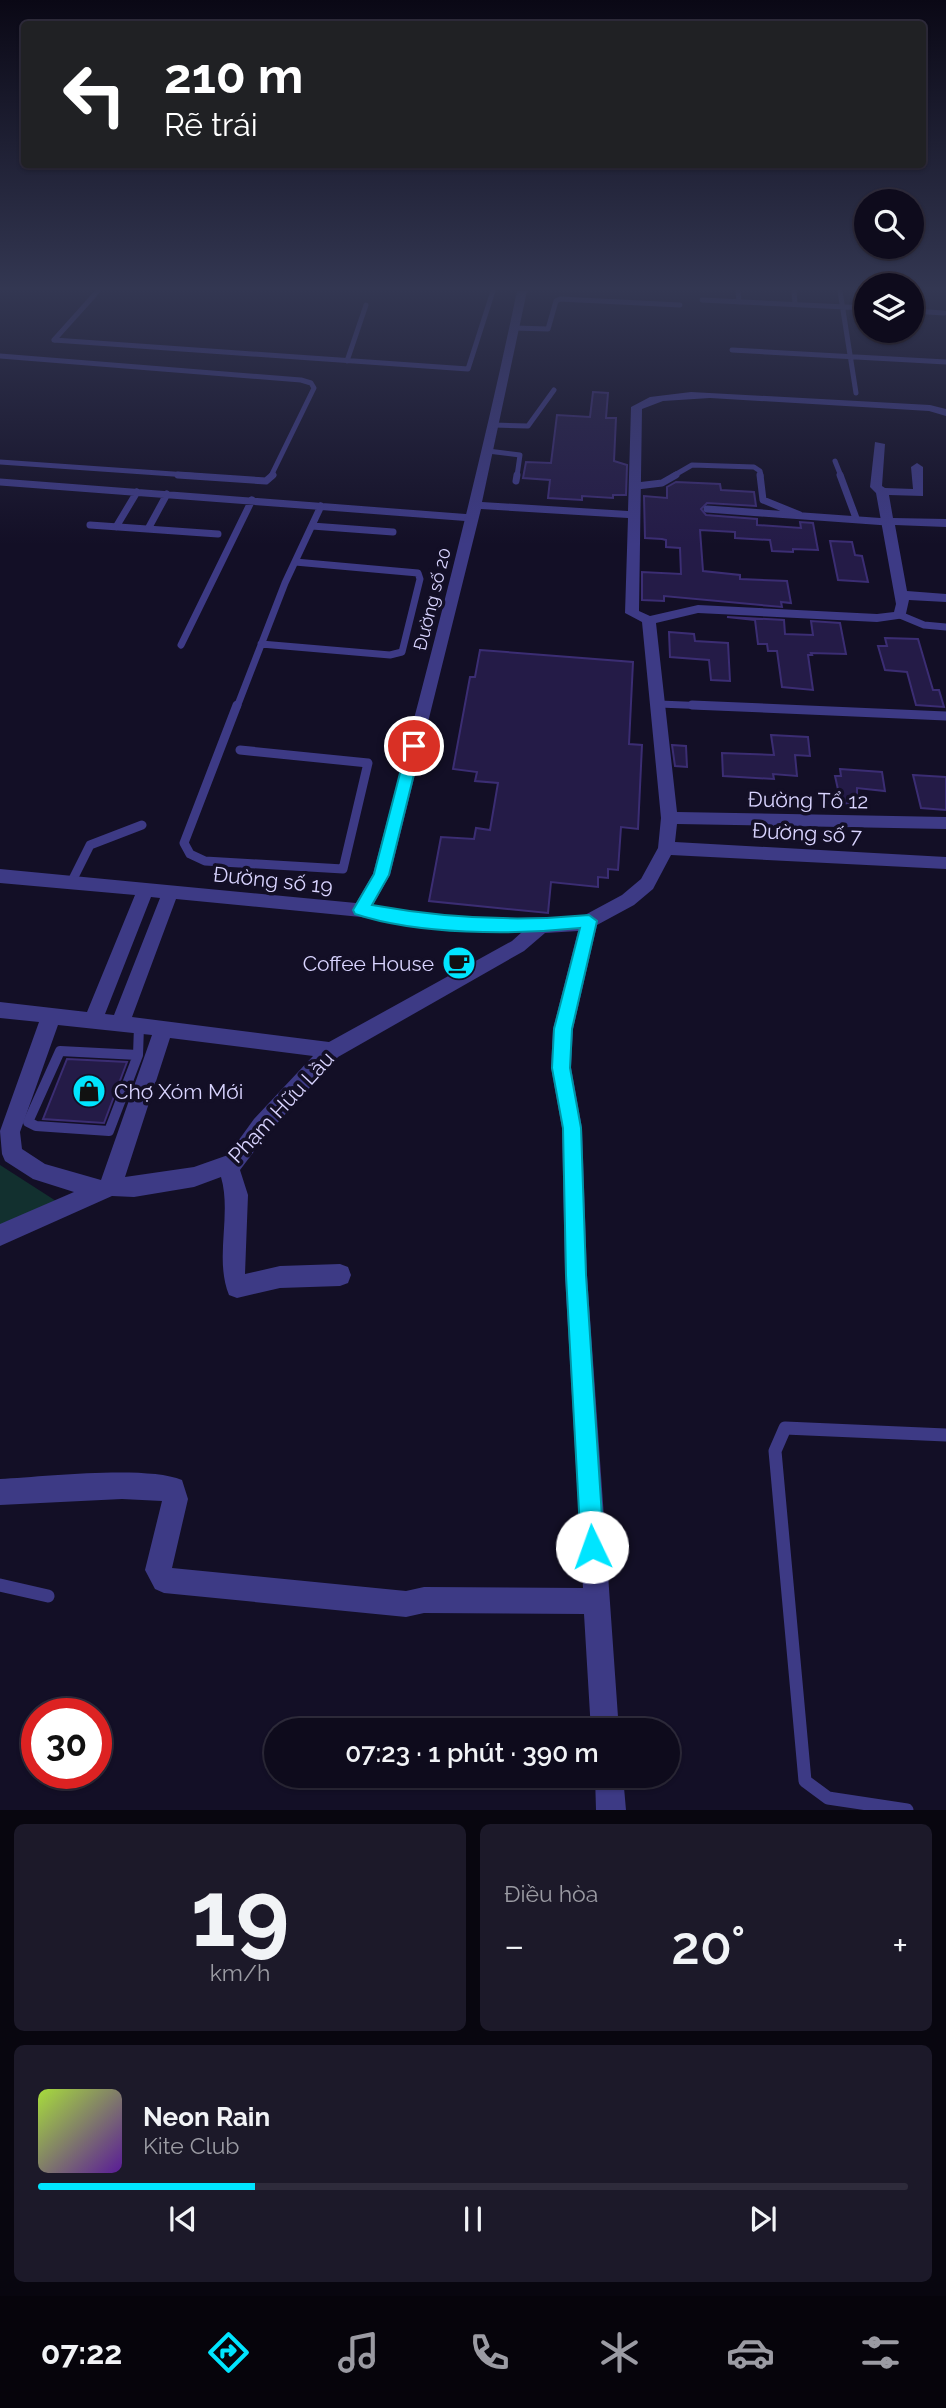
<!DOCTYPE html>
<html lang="vi">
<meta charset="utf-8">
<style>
:root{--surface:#0e0b1c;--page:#1c1929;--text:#f1f3f6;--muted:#9b9ba3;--line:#2e2b3b;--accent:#00e5ff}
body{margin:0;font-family:Raleway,sans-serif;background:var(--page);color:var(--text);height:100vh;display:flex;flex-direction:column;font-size:26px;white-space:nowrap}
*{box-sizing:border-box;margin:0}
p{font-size:23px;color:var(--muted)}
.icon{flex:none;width:38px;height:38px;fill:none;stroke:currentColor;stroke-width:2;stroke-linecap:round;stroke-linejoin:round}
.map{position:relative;height:1810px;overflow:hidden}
.drawer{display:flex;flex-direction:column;gap:14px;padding:14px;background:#08060f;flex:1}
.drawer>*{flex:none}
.guide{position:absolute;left:21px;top:21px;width:905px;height:147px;border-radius:7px;box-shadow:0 2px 5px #0004,0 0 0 2px var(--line);background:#202124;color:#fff;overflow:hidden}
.buttons{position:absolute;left:854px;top:189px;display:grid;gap:14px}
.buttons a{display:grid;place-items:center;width:70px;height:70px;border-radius:50%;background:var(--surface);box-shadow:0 2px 5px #0004,0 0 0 2px var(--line);font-size:35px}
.speed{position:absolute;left:21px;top:1698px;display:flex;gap:14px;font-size:35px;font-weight:700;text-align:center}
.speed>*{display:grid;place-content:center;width:91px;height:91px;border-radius:50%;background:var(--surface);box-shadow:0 2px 5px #0004,0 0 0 2px var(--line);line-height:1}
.speed .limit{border:10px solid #d22;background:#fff;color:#111}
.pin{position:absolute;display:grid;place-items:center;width:60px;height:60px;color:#fff;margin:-30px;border:4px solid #fff;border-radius:50%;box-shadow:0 2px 7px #0007}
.me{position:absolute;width:77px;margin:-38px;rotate:357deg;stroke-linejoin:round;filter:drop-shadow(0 0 5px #0008)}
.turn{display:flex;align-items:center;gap:24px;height:147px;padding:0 28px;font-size:32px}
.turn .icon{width:91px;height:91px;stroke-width:2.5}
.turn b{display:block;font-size:49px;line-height:60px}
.big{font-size:52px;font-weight:600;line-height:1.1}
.drawer .card{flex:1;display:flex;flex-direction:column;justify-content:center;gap:10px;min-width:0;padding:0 24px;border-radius:10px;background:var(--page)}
.drawer .dial{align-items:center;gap:0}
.dial b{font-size:91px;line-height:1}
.song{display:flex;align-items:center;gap:21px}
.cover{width:84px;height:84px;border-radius:10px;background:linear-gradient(135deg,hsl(80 70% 55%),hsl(270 70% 35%))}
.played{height:7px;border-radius:4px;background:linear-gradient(90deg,var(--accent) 25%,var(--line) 25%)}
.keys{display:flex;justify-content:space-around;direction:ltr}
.heat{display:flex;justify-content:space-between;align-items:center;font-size:38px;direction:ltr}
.drawer .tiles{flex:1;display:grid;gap:14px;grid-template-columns:1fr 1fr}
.card:last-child{grid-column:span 2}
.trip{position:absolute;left:264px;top:1718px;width:416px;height:70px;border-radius:35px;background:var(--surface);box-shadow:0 2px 5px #0004,0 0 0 2px var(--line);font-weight:600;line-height:70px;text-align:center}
.tab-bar{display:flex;height:112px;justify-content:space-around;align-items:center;background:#06040b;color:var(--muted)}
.tab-bar .icon{width:49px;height:49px}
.tab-bar .on{color:var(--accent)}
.tab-bar b{font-size:32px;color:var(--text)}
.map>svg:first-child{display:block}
.green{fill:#12302f}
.building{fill:#241b47;stroke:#3b2d73;stroke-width:2}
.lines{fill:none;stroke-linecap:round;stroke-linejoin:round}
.service-far4{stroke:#3d3a85;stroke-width:5}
.service-far3{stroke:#3d3a85;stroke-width:7}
.service-far2{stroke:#3d3a85;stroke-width:9}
.service-far1{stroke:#3d3a85;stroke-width:10}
.service{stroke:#3d3a85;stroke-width:13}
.minor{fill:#3d3a85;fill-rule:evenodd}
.route{fill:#00e5ff;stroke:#0095a6;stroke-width:2}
.labels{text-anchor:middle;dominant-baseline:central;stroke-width:7;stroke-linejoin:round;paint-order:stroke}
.far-street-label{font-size:18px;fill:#d9d4ff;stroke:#130f26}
.street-label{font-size:21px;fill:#d9d4ff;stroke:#130f26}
.poi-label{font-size:21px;fill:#d9d4ff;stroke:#130f26;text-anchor:end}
</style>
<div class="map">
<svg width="946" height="1810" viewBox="0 0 946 1810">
<rect width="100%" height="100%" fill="#130f26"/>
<path class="green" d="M 0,1165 L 56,1201 L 0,1225 Z"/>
<path class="building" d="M 593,392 L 608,393 L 606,418 L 616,418 L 614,461 L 627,465 L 626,495 L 613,495 L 613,498 L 582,496 L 582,500 L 548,498 L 550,480 L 523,478 L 526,462 L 551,463 L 557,415 L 590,417 Z
M 676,482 L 720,484 L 721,490 L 754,492 L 756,506 L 707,503 L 701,509 L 706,515 L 757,519 L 757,525 L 801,528 L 800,522 L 813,523 L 818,550 L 793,549 L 793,552 L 772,551 L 770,540 L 735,538 L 735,532 L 700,530 L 703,571 L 740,575 L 740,579 L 787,581 L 791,603 L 781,602 L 782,607 L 664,596 L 664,601 L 642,600 L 642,572 L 681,574 L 680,548 L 666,547 L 666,540 L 662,539 L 645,538 L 644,496 L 667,498 L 667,487 Z
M 830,541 L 852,542 L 855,555 L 862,556 L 868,582 L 838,580 Z
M 727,617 L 784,620 L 785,634 L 813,635 L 811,621 L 840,623 L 846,654 L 811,653 L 812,655 L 808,655 L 813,690 L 782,687 L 777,651 L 768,651 L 767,644 L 758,644 L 755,620 Z
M 669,632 L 694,634 L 695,641 L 728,643 L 730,681 L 711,680 L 709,660 L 670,657 Z
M 885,638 L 918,639 L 933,690 L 939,690 L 944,707 L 916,705 L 907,672 L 885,670 L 878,646 L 887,646 Z
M 480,650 L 633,662 L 629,744 L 642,745 L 638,829 L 621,827 L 618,870 L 608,869 L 608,878 L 598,877 L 598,887 L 551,882 L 548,913 L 429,901 L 441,837 L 474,839 L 476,828 L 490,830 L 498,783 L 475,781 L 477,772 L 453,769 L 470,677 L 475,677 Z
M 771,735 L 808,737 L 810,756 L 795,755 L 797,776 L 773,774 L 774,779 L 723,776 L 722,753 L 774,755 Z
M 672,745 L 686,746 L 687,767 L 675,766 Z
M 840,769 L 882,772 L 885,791 L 857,788 L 857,804 L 841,803 L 835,776 L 841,776 Z
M 913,775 L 946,777 L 946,810 L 921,808 Z
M 67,1059 L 127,1062 L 104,1123 L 43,1119 Z"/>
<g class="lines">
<path class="service-far4" d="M 738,291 L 739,302
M 794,291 L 795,304
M 840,291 L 856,393
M 702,300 L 866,308
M 912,311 L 944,313
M 515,328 L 548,329 L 556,301 L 560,299 L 680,305
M 54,340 L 468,369 L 493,291
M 54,340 L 98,291
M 732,350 L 946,362
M 0,356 L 301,380 L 311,383 L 314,388 L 271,476
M 347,361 L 366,305
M 494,425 L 528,426 L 554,390
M 488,451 L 520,455 L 517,476
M 835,461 L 841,476
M 0,462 L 202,476
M 673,476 L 692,465 L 754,467 L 760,471 L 761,476"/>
<path class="service-far3" d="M 178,475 L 266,481 L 273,475
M 760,475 L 763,500 L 800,515
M 840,475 L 856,518
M 516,481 L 517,475
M 0,482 L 472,518
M 637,486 L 662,483 L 676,475
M 707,509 L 887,522
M 90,525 L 218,534
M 312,526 L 393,532
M 116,527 L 137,492
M 148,529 L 167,494
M 900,615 L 924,625 L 946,627
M 261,644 L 390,655 L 402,652 L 420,579 L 418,573 L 295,562
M 181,645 L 252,500
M 659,704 L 734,707
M 237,707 L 285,583 L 321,506"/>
<path class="service-far2" d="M 237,705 L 184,843 L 190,854 L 205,861 L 343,869 L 368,763 L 240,750
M 692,705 L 946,716
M 71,883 L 90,845 L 142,825"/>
<path class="service-far1" d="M 60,1051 L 138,1055 L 109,1131 L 36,1126 L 28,1122 Z
M 138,1055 L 139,1026"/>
<path class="service" d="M 0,1585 L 48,1596
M 907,1810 L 828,1798 L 805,1781 L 775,1451 L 785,1428 L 946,1435"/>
<path class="minor" d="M 517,291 L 527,291 L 482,502 L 628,511 L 631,407 L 650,397 L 691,392 L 930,405 L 946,409 L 946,416 L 929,411 L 710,398 L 663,401 L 642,409 L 639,611 L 650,616 L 698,605 L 877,614 L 894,612 L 896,604 L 876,493 L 870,487 L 875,442 L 885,444 L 882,486 L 885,488 L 913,489 L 911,467 L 917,463 L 923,467 L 923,496 L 889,495 L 893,518 L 946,519 L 946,527 L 895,525 L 907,591 L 946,594 L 946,602 L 909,600 L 905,618 L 877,622 L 698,613 L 656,623 L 677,812 L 946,817 L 946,829 L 677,824 L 675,842 L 946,857 L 946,869 L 671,855 L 653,889 L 634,905 L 597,925 L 573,1029 L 571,1067 L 582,1128 L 587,1275 L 619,1731 L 591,1731 L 584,1614 L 424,1613 L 406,1617 L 164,1593 L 155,1589 L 145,1570 L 162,1501 L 122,1499 L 0,1505 L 0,1479 C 43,1477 145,1465 182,1480 L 188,1499 L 172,1568 L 406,1591 L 424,1587 L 583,1588 L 565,1275 L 562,1128 L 551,1067 L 553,1029 L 578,931 L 545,933 L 524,951 L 338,1057 L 268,1133 L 240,1170 L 248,1195 L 245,1274 L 280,1266 L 340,1264 L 348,1267 L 351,1275 L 348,1283 L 340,1286 L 280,1288 L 237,1298 L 229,1295 C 214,1258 232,1215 221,1177 L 194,1187 L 134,1197 L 112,1196 L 0,1246 L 0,1224 L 74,1192 L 33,1179 L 5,1161 L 2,1154 L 0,1131 L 39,1022 L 0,1018 L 0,1002 L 87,1012 L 135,895 L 0,883 L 0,869 L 356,903 L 373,874 C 424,681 476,488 517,291 ZM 481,509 L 628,518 L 625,613 L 642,622 L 661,818 L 658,848 L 641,879 L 622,895 L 583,916 L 541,919 L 426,915 L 373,905 L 390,875 ZM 151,897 L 160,898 L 114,1015 L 105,1014 ZM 176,899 L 361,917 L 426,929 L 522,932 L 512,941 L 329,1042 L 132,1017 ZM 58,1025 L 152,1035 L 101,1180 L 45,1164 L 22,1149 L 20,1132 ZM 170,1038 L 313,1056 L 254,1119 L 228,1155 L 194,1167 L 125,1177 Z
M 595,1776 L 623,1776 L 626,1810 L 596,1810 Z"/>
</g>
<linearGradient id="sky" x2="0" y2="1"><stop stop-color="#0a0815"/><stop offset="0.53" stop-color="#333752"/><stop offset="1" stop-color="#333752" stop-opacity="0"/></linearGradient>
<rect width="946" height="545" fill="url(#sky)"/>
<path class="route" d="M 414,741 L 421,746 L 389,875 L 372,905 C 444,918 516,922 589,915 L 597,921 L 572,1029 L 570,1068 L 581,1128 L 586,1275 L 604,1547 L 601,1555 L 592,1558 L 584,1555 L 581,1547 L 566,1275 L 563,1128 L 552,1068 L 554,1029 L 580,928 C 514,935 418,935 355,914 L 353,910 L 374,874 L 407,746 Z"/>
<defs>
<symbol id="cafe-disc" viewBox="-11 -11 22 22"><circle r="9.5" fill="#00e5ff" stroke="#130f26"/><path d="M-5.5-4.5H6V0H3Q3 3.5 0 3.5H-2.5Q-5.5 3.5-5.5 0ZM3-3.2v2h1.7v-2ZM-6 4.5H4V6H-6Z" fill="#111"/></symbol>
<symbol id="shop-disc" viewBox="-11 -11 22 22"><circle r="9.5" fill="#00e5ff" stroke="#130f26"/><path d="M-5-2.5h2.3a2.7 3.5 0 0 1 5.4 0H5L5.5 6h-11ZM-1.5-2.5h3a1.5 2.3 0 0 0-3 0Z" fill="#111"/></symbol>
</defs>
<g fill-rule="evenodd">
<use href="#cafe-disc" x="440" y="944" width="38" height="38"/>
<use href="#shop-disc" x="70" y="1072" width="38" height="38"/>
</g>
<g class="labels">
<g class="far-street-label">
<text transform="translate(432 599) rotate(-76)">Đường số 20</text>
</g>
<g class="street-label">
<text transform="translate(808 800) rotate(1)">Đường Tổ 12</text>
<text transform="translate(807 833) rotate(3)">Đường số 7</text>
<text transform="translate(273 880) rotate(6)">Đường số 19</text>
<text transform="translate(281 1107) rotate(-47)">Phạm Hữu Lầu</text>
</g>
<g class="poi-label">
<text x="434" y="963">Coffee House</text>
<text x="114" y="1091" text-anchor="start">Chợ Xóm Mới</text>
</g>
</g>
</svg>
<div class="buttons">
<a><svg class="icon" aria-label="search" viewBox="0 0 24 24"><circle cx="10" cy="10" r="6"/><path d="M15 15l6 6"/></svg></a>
<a><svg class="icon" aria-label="layers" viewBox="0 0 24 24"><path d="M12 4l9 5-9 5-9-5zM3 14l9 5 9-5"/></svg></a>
</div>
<div class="speed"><div class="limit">30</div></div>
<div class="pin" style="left:414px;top:746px;background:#d93025"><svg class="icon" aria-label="arrive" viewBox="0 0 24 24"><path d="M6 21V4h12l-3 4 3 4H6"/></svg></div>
<svg class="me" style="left:592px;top:1547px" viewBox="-20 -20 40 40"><circle r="19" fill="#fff"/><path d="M0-13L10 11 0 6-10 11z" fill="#00e5ff"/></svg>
<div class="trip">07:23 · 1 phút · 390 m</div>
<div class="guide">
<div class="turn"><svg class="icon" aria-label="left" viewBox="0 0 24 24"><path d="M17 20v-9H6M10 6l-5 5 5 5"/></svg><div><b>210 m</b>Rẽ trái</div></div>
</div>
</div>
<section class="drawer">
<div class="tiles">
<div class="card dial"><b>19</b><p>km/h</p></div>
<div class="card"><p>Điều hòa</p>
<div class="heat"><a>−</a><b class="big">20°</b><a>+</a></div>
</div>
<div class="card">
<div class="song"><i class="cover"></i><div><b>Neon Rain</b><p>Kite Club</p></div></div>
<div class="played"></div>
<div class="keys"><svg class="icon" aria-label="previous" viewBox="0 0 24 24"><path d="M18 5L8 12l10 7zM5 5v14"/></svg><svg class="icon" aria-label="pause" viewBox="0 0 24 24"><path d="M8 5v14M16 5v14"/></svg><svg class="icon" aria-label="next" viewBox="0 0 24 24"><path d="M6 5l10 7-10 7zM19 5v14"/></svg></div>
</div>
</div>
</section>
<nav class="tab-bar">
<b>07:22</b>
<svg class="icon on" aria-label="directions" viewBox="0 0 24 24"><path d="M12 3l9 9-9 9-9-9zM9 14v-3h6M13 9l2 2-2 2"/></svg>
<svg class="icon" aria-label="music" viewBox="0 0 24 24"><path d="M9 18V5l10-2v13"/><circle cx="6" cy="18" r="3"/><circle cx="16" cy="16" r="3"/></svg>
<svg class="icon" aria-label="phone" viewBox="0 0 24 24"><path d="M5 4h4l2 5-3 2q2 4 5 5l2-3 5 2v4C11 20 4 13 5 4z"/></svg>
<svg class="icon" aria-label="climate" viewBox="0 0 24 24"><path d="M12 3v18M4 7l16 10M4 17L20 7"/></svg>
<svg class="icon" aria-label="car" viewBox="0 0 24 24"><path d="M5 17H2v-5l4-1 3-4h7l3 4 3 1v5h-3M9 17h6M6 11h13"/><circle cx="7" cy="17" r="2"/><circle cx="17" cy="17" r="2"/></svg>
<svg class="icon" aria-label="filters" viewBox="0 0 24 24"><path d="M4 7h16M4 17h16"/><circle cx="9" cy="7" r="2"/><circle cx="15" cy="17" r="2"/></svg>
</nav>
